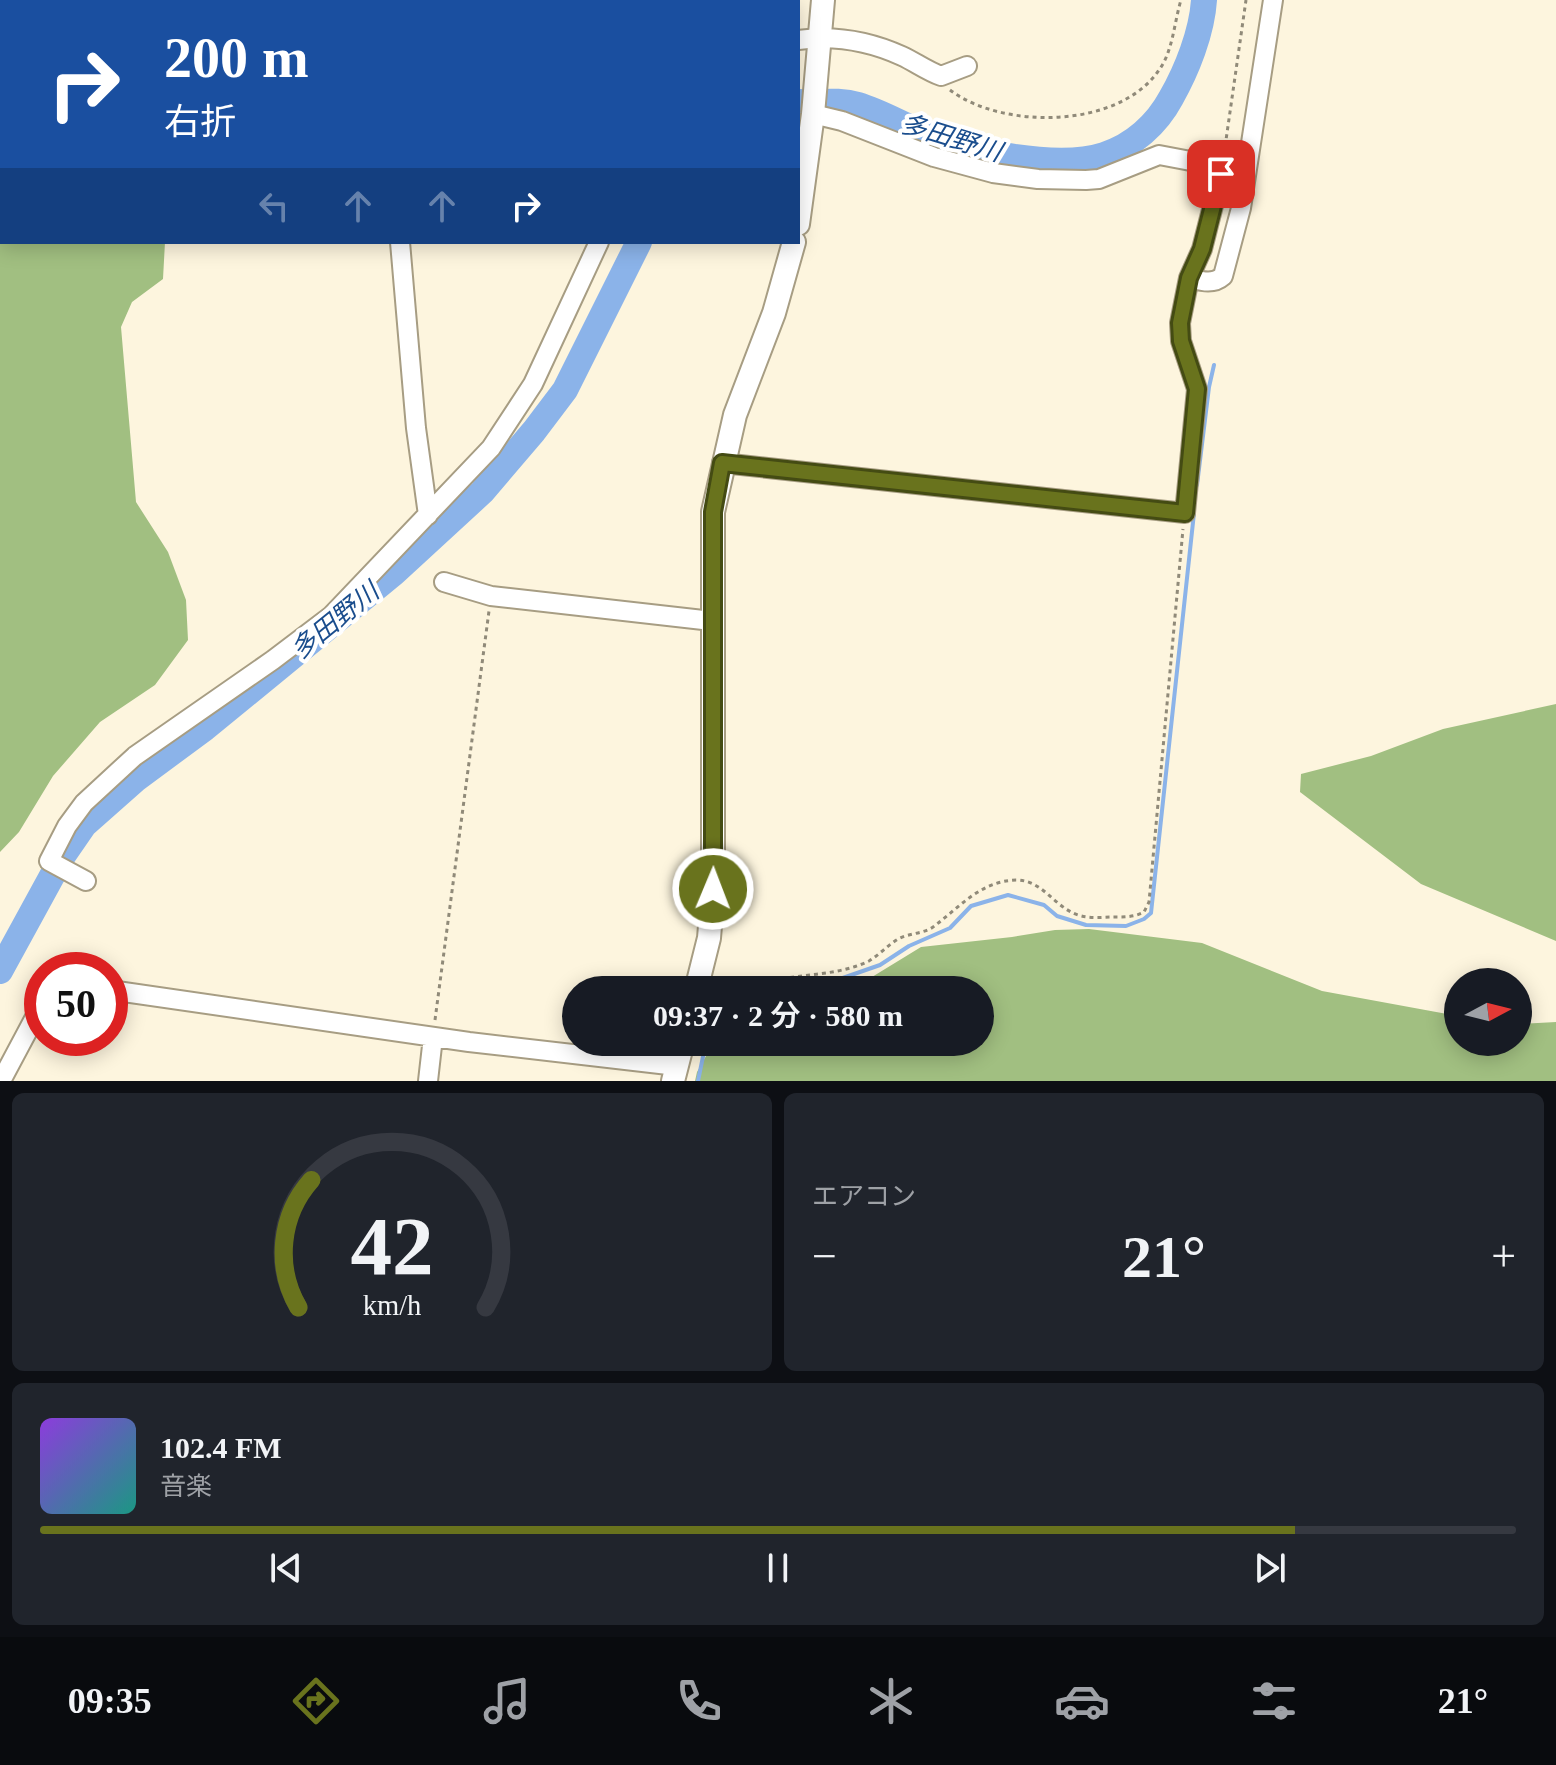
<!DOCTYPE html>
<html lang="ja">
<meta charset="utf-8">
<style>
:root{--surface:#171b24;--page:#20242c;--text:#f1f3f6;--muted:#9ea1a6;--line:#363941;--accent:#69731d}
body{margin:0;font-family:"Times New Roman","Noto Sans JP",serif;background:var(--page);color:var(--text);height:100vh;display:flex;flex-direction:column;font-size:30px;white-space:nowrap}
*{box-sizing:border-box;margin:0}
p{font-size:26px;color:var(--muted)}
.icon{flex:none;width:44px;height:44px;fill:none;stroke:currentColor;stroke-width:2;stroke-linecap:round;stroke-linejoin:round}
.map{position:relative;height:1081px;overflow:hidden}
.details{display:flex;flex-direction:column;gap:12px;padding:12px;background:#0d0f14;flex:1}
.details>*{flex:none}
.guide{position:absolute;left:0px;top:0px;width:800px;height:244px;box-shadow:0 4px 20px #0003;background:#1a4fa0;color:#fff;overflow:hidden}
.needle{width:52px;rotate:83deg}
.controls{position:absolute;left:1444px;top:968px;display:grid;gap:16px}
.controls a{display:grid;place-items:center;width:88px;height:88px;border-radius:50%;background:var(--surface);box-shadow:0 4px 20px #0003;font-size:40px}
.speed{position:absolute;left:24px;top:952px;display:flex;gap:16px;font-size:40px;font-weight:700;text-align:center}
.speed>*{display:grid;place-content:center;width:104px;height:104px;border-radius:50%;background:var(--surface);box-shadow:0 4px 20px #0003;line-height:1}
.speed .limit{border:12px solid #d22;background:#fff;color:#111}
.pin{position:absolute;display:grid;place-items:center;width:68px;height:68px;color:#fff;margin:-34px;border-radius:16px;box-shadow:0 4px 12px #0006}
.me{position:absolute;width:88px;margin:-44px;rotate:1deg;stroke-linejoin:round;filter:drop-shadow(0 0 6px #0008)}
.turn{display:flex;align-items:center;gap:28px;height:168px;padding:0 32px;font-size:36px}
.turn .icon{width:104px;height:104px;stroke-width:2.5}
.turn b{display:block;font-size:56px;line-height:68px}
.lanes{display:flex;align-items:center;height:76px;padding:0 32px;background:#0003;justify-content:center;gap:40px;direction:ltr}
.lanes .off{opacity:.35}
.big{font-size:60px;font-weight:600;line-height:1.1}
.details .widget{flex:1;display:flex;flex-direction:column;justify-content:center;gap:12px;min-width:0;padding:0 28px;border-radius:12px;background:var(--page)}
.details .dial{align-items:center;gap:0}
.dial svg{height:208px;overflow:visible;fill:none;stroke:var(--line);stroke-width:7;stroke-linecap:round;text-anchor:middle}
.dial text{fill:var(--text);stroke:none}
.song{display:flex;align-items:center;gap:24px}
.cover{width:96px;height:96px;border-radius:12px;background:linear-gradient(135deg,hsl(270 70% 55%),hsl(170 70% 35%))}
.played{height:8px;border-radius:4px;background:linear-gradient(90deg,var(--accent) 85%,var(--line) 85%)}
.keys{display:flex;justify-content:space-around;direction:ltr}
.heat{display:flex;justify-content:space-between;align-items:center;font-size:44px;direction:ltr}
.details .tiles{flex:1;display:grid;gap:12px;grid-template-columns:1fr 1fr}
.widget:last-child{grid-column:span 2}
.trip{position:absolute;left:562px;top:976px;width:432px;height:80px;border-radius:40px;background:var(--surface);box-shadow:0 4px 20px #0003;font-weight:600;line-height:80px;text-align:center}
.tabs{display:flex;height:128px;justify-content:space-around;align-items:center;background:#090b0e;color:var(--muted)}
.tabs .icon{width:56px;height:56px}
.tabs .active{color:var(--accent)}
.tabs b{font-size:36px;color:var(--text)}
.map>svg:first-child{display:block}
.forest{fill:#a1bf81}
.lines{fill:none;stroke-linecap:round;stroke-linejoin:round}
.stream{stroke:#8bb3e9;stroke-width:4}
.river{stroke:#8bb3e9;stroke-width:26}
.minor-casing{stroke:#a79d83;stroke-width:22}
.major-casing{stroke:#a79d83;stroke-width:26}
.path{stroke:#908a79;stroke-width:3;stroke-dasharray:4 4;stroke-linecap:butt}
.minor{stroke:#fff;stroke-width:18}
.major{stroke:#fff;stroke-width:22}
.route-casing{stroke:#444b13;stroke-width:20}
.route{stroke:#69731d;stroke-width:14}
.labels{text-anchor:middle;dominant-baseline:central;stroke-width:8;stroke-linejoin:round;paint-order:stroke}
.water-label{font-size:26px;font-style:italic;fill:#1a4d8d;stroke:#fff}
</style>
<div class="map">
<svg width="1556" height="1081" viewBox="0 0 1556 1081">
<rect width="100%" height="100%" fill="#fdf5de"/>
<path class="forest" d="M 0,0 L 43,2 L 2,2 L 2,242 L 165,242 L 163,279 L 132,302 L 121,327 L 136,502 L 168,552 L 186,600 L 188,640 L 155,685 L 100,722 L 53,776 L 19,832 L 0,852 Z
M 1556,704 L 1556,941 L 1421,884 L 1300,792 L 1301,774 L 1371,756 L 1443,729 Z
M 1089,929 L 1202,943 L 1322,991 L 1458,1016 L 1458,1042 L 1518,1042 L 1518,1024 L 1556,1022 L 1556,1081 L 695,1081 L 697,1072 L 714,1042 L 980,1042 L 980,990 L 837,990 L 854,988 L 921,947 L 1012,937 L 1055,930 Z"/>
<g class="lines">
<path class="stream" d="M 1197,485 L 1209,387 L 1214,365
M 772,990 L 837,980 L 880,965 L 909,946 L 950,928 L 971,906 L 1008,895 L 1044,905 L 1057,916 L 1086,925 L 1126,926 L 1144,919 L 1151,913 L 1194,513
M 698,1081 L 706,1042"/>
<path class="river" d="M 798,102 C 818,103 838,99 858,105 C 881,112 903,125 925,134 C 970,152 1058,170 1104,155 C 1133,146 1157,124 1171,98 C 1187,70 1202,32 1204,0
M 0,971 L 64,854 L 84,825 L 136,779 L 205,728 L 394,573 L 482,492 L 534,431 L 565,390 L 639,242"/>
<defs>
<path id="minor" d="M 381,0 L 381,2
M 671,2 L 671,0
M 798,40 C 834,35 869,41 902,56 C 915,62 927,71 941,76 L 967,66
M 400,242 L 416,428 L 428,515
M 1189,278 C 1201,281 1213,285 1223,276 L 1241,208 L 1273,0
M 722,463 L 1185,513 L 1197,389 L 1181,341 L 1180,323 L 1189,278 L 1202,249 L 1221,174 L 1217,166 L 1159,155 L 1099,179 L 1086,180 L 1038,179 L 993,173 L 934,157 L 842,121 L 813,114
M 444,582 L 491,596 L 712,621
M 86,881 L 49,861 L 67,826 L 84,803 L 135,756 L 273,660 L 331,616 L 491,448 L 533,384 L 599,242
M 110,990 L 469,1042 L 677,1066
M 1,1081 L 42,1004
M 428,1081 L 433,1037"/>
<path id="major" d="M 798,224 L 813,114 L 823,0
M 696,990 L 709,938 L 713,889 L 713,512 L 735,415 L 774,313 L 794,242
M 673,1081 L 683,1042"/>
</defs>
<use href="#minor" class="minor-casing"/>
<use href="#major" class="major-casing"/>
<path class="path" d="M 950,90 C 1003,130 1119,129 1159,70 C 1173,51 1174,23 1181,0
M 1224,154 L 1246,0
M 744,990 C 783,971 829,980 869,961 C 879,955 888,945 898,939 C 909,933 923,934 933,927 C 959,908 980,881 1016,880 C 1043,880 1054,907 1078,915 C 1090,919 1103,917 1115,917 C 1125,917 1135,917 1144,912 L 1149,902 L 1183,529
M 435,1020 L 489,611"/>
<use href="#minor" class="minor"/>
<use href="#major" class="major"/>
</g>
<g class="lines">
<defs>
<path id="route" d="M 713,889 L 713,512 L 722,463 L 1185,513 L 1197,389 L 1181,341 L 1180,323 L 1189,278 L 1202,249 L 1221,174"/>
</defs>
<use href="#route" class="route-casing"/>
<use href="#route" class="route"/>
</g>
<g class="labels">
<g class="water-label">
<text transform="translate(951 138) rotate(17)">多田野川</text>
<text transform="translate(335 621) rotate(-39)">多田野川</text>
</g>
</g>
</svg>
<div class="controls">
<a><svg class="needle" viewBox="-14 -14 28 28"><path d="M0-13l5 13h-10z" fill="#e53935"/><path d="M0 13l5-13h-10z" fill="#9ea1a6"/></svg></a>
</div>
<div class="speed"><div class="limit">50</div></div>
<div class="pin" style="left:1221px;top:174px;background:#d93025"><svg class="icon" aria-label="arrive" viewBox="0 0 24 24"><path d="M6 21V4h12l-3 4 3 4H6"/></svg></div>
<svg class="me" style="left:713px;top:889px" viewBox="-20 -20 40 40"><circle r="17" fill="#69731d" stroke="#fff" stroke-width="3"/><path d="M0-11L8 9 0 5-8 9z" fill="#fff"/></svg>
<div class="trip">09:37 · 2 分 · 580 m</div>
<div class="guide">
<div class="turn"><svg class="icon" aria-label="right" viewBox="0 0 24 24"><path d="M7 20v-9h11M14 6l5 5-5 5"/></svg><div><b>200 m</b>右折</div></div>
<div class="lanes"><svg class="icon off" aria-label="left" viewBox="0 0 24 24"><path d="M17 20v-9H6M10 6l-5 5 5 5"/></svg><svg class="icon off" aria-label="ahead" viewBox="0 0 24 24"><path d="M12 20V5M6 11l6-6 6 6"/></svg><svg class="icon off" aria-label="ahead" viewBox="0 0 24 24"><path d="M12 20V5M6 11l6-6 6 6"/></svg><svg class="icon" aria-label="right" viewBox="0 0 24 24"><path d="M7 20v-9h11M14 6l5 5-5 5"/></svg></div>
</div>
</div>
<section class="details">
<div class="tiles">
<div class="widget dial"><svg viewBox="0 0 100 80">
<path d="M14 69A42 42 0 1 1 86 69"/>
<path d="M14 69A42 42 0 0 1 19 20" stroke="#69731d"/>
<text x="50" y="56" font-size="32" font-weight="700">42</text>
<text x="50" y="72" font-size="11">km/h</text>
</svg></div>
<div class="widget"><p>エアコン</p>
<div class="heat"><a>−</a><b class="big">21°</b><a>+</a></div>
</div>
<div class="widget">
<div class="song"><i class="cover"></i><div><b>102.4 FM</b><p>音楽</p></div></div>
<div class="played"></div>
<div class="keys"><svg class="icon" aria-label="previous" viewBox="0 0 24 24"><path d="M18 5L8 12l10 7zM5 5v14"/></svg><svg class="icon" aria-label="pause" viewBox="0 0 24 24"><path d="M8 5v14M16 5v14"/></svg><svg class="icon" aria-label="next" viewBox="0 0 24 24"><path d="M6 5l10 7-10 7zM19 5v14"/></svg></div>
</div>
</div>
</section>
<nav class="tabs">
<b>09:35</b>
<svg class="icon active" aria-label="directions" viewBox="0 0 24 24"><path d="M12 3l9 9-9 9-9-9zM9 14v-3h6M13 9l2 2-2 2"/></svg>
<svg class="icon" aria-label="music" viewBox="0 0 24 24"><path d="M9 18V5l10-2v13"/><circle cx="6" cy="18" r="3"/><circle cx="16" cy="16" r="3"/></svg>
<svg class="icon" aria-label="phone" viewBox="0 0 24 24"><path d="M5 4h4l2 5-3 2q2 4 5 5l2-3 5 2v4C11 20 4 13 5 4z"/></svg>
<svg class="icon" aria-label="climate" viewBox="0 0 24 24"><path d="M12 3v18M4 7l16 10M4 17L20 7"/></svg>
<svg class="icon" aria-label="car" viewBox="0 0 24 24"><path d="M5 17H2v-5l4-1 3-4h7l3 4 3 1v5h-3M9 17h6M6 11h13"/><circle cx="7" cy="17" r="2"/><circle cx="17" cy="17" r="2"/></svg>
<svg class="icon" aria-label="filters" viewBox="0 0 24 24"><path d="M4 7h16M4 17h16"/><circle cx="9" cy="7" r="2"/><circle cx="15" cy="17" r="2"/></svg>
<b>21°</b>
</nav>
